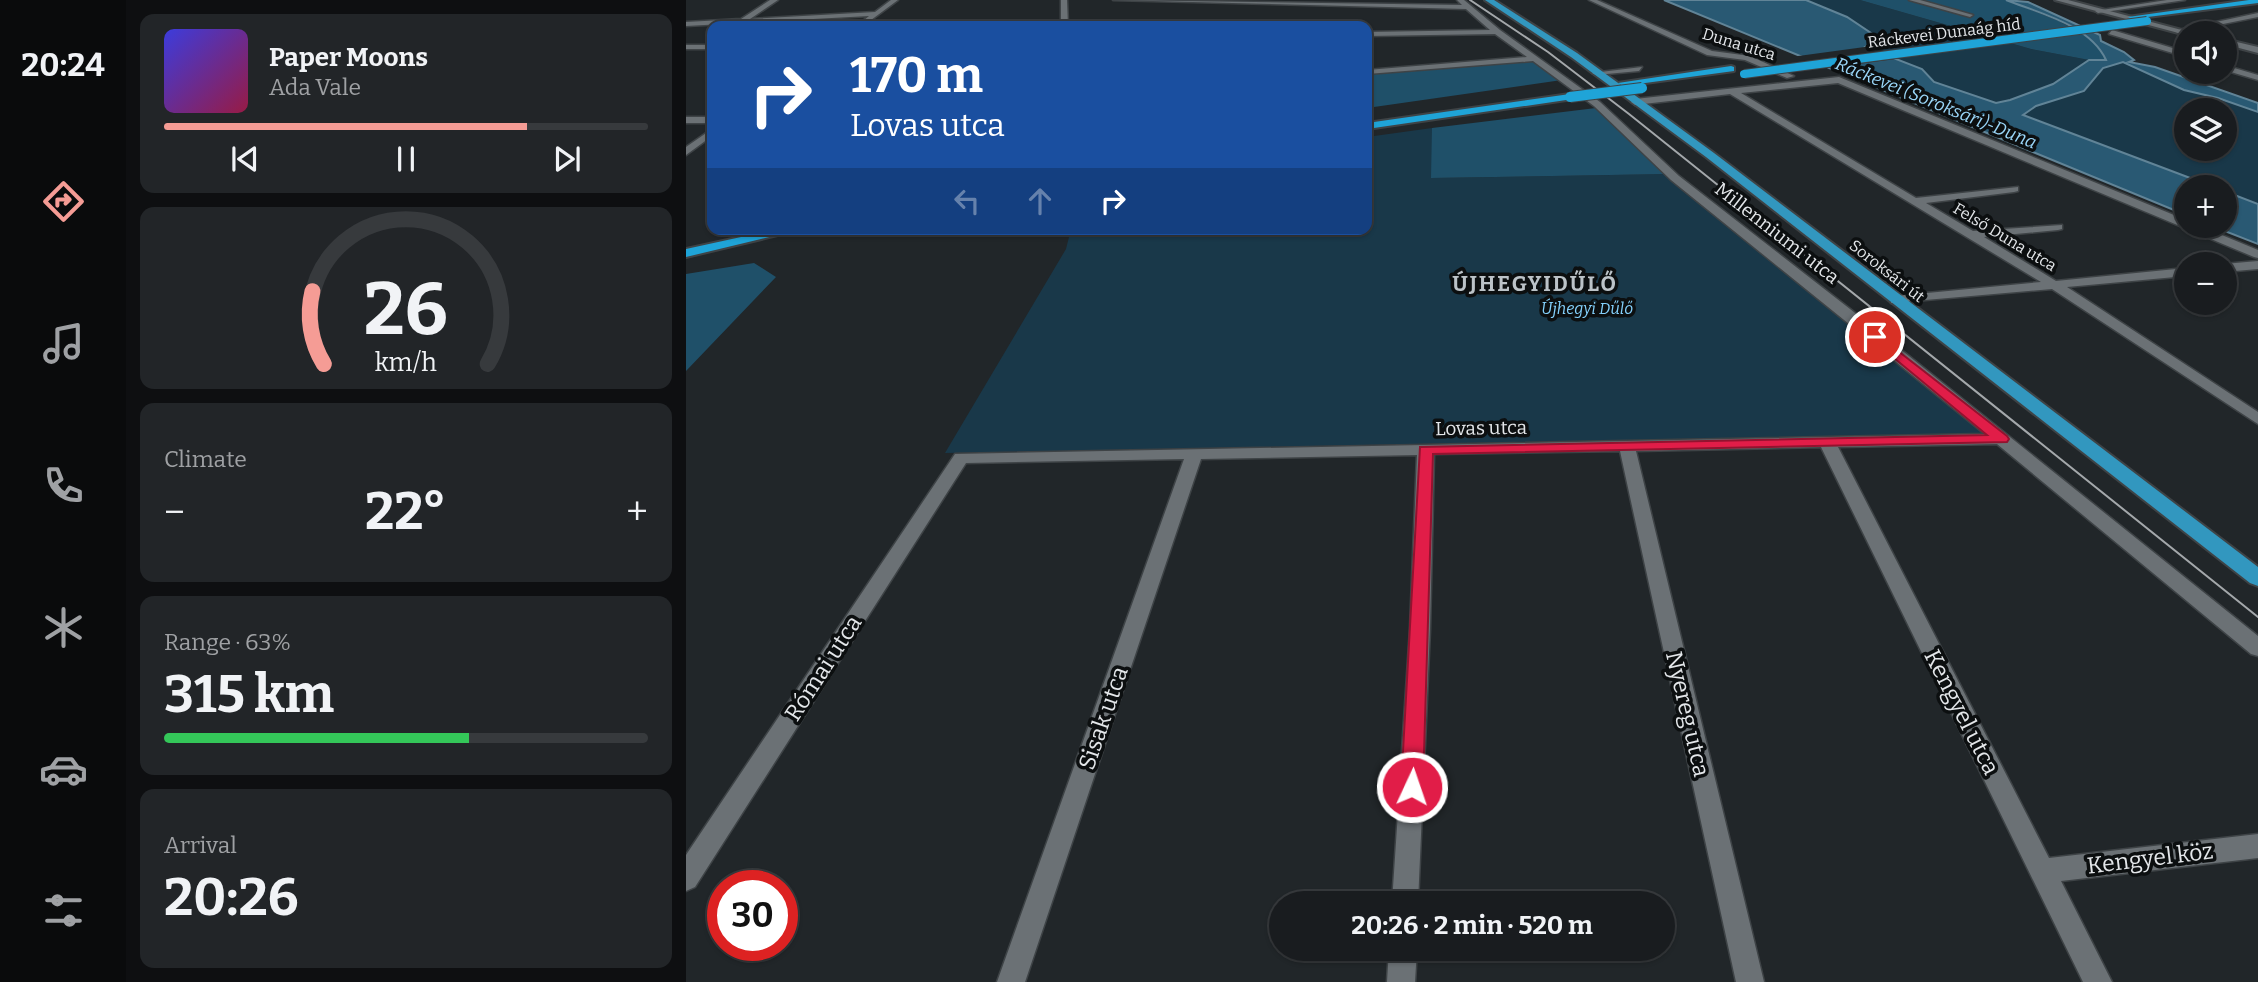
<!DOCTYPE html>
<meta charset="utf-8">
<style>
:root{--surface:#191c1f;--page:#222528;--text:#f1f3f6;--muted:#9fa1a4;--line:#373a3d;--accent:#f59c95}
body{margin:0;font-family:Bitter,serif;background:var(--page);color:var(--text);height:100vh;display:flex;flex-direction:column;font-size:26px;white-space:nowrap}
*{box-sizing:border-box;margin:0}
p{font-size:23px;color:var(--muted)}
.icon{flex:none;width:38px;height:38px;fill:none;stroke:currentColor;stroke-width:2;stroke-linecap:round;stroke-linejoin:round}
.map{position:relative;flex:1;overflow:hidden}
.drawer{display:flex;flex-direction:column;gap:14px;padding:14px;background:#0e0f11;width:560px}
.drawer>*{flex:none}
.top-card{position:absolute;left:21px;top:21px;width:665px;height:214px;border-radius:14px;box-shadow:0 2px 5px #0004,0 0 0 2px var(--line);background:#1a4fa0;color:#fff;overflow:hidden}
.controls{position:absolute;left:1488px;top:21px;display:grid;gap:14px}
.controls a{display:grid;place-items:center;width:63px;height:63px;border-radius:50%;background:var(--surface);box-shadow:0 2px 5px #0004,0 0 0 2px var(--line);font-size:35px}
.speed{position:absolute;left:21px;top:870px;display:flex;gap:14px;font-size:35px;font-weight:700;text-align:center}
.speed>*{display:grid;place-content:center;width:91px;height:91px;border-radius:50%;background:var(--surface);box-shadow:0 2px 5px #0004,0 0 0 2px var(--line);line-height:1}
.speed .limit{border:10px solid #d22;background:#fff;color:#111}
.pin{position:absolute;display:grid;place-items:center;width:60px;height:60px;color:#fff;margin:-30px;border:4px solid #fff;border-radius:50%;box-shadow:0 2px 7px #0007}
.me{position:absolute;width:77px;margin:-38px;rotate:3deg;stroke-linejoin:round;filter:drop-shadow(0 0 5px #0008)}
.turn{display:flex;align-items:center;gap:24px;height:147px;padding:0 28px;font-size:32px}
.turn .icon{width:91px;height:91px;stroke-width:2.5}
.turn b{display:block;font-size:49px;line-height:60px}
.lanes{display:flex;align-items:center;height:66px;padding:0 28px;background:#0003;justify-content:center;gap:35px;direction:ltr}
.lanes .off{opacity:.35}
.big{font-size:52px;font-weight:700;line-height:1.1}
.drawer .card{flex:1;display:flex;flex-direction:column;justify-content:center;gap:10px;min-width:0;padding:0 24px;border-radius:14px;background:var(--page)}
.drawer .dial{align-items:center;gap:0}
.dial svg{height:182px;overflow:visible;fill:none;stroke:var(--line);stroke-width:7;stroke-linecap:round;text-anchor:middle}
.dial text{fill:var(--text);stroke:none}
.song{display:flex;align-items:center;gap:21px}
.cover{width:84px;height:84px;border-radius:10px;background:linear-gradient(135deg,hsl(240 70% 55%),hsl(340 70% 35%))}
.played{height:7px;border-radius:4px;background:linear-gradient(90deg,var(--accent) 75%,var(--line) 75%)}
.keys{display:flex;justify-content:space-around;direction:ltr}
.heat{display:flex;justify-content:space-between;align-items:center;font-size:38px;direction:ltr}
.charge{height:10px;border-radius:5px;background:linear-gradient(90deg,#34c759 63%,var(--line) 0)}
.trip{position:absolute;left:583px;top:891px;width:406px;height:70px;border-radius:35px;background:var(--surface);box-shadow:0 2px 5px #0004,0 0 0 2px var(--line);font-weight:700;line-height:70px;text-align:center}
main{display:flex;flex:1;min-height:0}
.menu{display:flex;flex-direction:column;width:126px;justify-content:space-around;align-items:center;background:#0a0b0c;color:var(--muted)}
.menu .icon{width:49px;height:49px}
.menu .selected{color:var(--accent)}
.menu b{font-size:32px;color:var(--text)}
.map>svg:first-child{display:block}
.green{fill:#193849;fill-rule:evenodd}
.forest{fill:#1f5069}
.water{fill:#295973;stroke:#618497;stroke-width:2}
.pier{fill:#212629}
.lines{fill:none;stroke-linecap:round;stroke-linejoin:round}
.minor-casing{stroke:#3e4346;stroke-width:3}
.tertiary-casing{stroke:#3e4346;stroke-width:4}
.primary-casing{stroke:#3e4346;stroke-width:4}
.trunk-casing{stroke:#3e4346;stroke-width:4}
.minor{fill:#6b7175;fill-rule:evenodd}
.tertiary{fill:#6b7175;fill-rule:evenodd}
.primary{fill:#3297bf;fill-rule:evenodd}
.trunk{fill:#1fa4d8;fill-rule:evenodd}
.tram{stroke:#a4a8ab;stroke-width:2}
.trunk-bridge-far1-casing{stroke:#3e4346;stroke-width:10;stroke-linecap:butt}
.trunk-bridge-casing{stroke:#3e4346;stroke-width:12;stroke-linecap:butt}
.trunk-bridge-far1{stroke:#1fa4d8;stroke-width:8}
.trunk-bridge{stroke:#1fa4d8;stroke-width:10}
.route{fill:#e11d48;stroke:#92132f;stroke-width:2}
.labels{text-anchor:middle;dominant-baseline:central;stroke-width:7;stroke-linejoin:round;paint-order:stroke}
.far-street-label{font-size:16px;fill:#e4e7ea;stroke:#0c0f10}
.far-park-label{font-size:16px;font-style:italic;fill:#84d1fc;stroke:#0c0f10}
.far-water-label{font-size:18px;font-style:italic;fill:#9ad6f8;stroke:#0c0f10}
.street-label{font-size:19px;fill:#e4e7ea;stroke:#0c0f10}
.far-district-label{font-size:21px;font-weight:bold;letter-spacing:2px;fill:#bcc3c8;stroke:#0c0f10}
.near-street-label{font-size:23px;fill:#e4e7ea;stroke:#0c0f10}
</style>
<main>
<nav class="menu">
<b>20:24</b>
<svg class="icon selected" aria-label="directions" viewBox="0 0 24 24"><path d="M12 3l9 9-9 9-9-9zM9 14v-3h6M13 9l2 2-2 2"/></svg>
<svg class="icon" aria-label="music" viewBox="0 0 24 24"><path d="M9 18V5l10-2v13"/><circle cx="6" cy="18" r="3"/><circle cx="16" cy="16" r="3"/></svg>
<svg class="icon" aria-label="phone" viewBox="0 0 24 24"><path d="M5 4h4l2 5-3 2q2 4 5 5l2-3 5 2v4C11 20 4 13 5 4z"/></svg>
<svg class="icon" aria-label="climate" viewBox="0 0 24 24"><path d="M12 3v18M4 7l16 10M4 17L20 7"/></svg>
<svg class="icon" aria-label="car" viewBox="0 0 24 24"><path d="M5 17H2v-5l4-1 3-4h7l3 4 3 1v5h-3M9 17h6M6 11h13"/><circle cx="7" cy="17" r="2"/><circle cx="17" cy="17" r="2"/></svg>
<svg class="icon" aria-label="filters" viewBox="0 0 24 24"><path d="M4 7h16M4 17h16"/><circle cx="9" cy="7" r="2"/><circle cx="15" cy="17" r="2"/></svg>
</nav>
<section class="drawer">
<div class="card">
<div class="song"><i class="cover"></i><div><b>Paper Moons</b><p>Ada Vale</p></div></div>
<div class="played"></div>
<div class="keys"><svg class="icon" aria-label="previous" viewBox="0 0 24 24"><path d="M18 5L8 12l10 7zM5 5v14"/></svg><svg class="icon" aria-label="pause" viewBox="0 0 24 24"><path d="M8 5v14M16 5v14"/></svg><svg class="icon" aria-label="next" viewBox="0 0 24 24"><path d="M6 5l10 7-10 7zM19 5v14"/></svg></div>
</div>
<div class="card dial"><svg viewBox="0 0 100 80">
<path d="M14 69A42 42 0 1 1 86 69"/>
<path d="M14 69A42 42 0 0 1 9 37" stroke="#f59c95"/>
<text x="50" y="56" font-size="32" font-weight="700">26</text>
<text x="50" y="72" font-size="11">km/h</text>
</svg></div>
<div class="card"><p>Climate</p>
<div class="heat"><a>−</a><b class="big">22°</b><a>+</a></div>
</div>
<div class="card"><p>Range · 63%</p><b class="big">315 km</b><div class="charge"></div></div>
<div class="card"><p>Arrival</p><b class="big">20:26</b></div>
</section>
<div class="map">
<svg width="1572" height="982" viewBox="0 0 1572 982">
<rect width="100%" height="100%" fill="#212629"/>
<path class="green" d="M 1036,0 L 1174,0 L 1345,49 L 1403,60 L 1420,60 C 1404,26 1353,12 1320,0 L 1342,2 L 1414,35 L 1415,41 L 1438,52 L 1448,60 L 1443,62 L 1469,67 L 1572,103 L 1572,204 L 1538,191 L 1538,187 L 1528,187 L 1342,118 L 1310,103 L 1248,82 L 1236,69 L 1178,47 ZM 1500,110 L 1538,110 L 1538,149 L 1500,149 Z
M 746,128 L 746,178 L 981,174 L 1301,433 L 259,453 L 380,249 L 385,229 L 681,229 L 681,137 Z"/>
<path class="forest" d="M 1174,0 L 1320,0 L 1373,21 L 1401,36 L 1416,50 L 1421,60 L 1403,60 L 1345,49 Z
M 847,61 L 876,80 L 681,108 L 681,73 Z
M 910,108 L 981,174 L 745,178 L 746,128 Z
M 68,263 L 90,277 L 0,371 L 0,274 Z"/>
<path class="water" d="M 978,0 L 1120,0 L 1161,17 L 1185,33 L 1182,35 L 1189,40 L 1179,47 L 1236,69 L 1248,82 L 1310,103 L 1324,100 L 1367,84 L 1403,60 L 1420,60 C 1404,25 1353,13 1320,0 L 1342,2 L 1414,35 L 1415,41 L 1438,52 L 1448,60 L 1443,62 L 1469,67 L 1572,103 L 1572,112 L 1532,98 L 1498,90 L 1437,62 L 1417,68 L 1398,91 L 1350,106 L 1337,115 L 1528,187 L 1500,187 L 1500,215 Z
M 1538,191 L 1572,204 L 1572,244 L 1526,226 L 1538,226 Z"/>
<path class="pier" d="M 1186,46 L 1216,58 L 1135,69 L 1105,57 Z"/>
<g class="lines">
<defs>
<path id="minor" d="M 84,0 L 92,0 L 64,19 L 189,12 L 205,0 L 212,0 L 181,23 L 177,21 L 183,16 L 0,26 L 0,22 L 55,19 Z
M 375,0 L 381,0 L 382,26 L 375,26 Z
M 427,0 L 776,5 L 771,0 L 778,0 L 814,30 L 914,102 L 993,176 L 1173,316 L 1572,636 L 1572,656 L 1565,654 L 1311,444 L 1152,447 L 1363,858 L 1572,834 L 1572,858 L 1375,881 L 1426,982 L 1397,982 L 1135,447 L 950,451 L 1078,982 L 1050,982 L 934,451 L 748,454 L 744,629 L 732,903 L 706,903 L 724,629 L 731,455 L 515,459 L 339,982 L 311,982 L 498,459 L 280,463 L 9,887 L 0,891 L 0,855 L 269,454 L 1299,434 L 985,180 L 908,106 L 847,61 L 681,74 L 681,70 L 841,57 L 809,34 L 681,36 L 681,32 L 804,30 L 780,9 Z
M 903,0 L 911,0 L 1026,51 L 1064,56 L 1108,76 L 1101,78 L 1059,60 L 1021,55 Z
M 1223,0 L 1234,0 L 1287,15 L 1284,17 Z
M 1481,0 L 1499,0 L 1412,13 L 1409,11 Z
M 1572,13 L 1572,17 L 1492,33 L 1488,31 Z
M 1426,30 L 1500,52 L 1500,57 L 1423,34 Z
M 0,45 L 26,45 L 26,49 L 0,49 Z
M 1538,65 L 1572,75 L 1572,80 L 1538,70 Z
M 956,67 L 953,71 L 910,75 L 906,73 Z
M 1153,77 L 1500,220 L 1500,226 L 1514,226 L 1572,250 L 1572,258 L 1568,257 L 1152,83 L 1055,93 L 1230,198 L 1332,187 L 1332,191 L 1328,192 L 1240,203 L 1287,231 L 1376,225 L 1376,229 L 1372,230 L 1298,237 L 1370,281 L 1500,268 L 1500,276 L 1381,287 L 1572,412 L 1572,424 L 1366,289 L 1205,303 L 1205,297 L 1210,296 L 1355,282 L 1044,94 L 949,105 L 945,102 L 949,99 Z
M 0,117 L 26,117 L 26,123 L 0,123 Z
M 26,129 L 26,136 L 0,155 L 0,147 Z
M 1572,261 L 1572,269 L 1538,272 L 1538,264 Z
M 703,948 L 731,948 L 729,982 L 701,982 Z"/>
<path id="tertiary" d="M 1369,0 L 1382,0 L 1507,33 L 1500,35 Z
M 1538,39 L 1572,47 L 1572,53 L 1538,44 Z"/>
<path id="primary" d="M 799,0 L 808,0 L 891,53 L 1028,153 L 1572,567 L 1572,586 L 1564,583 L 1020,157 L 885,57 Z"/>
<path id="trunk" d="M 1563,0 L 1572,0 L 1572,3 L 1446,19 L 1442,17 Z
M 1045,66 L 1048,67 L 1048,71 L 937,86 L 932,83 Z
M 884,94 L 889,97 L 887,99 L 681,129 L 681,123 Z
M 92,229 L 117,229 L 0,257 L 0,249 Z"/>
</defs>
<use href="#minor" class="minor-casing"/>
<use href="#tertiary" class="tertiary-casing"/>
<use href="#primary" class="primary-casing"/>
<use href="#trunk" class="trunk-casing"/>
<use href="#minor" class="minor"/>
<use href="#tertiary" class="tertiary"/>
<use href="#primary" class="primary"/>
<use href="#trunk" class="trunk"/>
<path class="tram" d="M 784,0 L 862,52 L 943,114 L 1572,617"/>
<defs>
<path id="trunk-bridge-far1" d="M 1058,74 L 1461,21"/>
<path id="trunk-bridge" d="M 884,97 L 956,88"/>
</defs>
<use href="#trunk-bridge-far1" class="trunk-bridge-far1-casing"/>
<use href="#trunk-bridge" class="trunk-bridge-casing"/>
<use href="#trunk-bridge-far1" class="trunk-bridge-far1"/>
<use href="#trunk-bridge" class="trunk-bridge"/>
</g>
<path class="route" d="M 1189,333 L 1321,436 L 1323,439 L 1321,442 L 747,454 L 737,787 L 733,794 L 726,797 L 718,794 L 715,787 L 734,447 L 1301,435 L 1185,339 L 1185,334 Z"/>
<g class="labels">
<g class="far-street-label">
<text transform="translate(1258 33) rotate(-7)">Ráckevei Dunaág híd</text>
<text transform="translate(1053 44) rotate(17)">Duna utca</text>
<text transform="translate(1319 237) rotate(31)">Felső Duna utca</text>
<text transform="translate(1201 271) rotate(38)">Soroksári út</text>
</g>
<g class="far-park-label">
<text x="901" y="308">Újhegyi Dűlő</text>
</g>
<g class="far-water-label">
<text transform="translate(1250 103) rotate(22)">Ráckevei (Soroksári)-Duna</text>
</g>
<g class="street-label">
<text transform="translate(1091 233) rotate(38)">Millenniumi utca</text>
<text transform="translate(795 428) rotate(-1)">Lovas utca</text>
</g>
<g class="far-district-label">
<text x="849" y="284">ÚJHEGYIDŰLŐ</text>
</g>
<g class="near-street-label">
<text transform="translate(137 668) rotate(-57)">Római utca</text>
<text transform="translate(1276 712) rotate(63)">Kengyel utca</text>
<text transform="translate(1002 714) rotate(77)">Nyereg utca</text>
<text transform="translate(417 718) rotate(-71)">Sisak utca</text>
<text transform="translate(1464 858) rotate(-7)">Kengyel köz</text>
</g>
</g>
</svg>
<div class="controls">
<a><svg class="icon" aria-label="sound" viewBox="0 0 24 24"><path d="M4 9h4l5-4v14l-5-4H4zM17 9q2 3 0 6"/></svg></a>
<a><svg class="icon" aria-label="layers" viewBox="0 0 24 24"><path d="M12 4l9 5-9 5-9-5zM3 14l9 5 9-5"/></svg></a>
<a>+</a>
<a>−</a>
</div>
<div class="speed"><div class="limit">30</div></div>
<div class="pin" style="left:1189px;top:337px;background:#d93025"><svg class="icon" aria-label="arrive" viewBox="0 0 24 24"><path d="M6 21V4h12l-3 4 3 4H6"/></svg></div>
<svg class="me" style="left:726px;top:787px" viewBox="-20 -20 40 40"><circle r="17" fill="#e11d48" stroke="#fff" stroke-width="3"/><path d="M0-11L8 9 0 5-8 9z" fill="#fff"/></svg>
<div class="trip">20:26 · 2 min · 520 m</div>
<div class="top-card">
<div class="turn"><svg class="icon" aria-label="right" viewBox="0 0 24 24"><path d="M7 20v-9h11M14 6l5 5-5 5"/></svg><div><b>170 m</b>Lovas utca</div></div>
<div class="lanes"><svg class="icon off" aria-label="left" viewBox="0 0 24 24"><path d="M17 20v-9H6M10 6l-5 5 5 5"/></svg><svg class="icon off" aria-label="ahead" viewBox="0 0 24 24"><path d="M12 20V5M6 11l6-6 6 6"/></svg><svg class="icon" aria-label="right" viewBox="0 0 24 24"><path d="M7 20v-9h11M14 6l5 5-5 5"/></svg></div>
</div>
</div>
</main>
